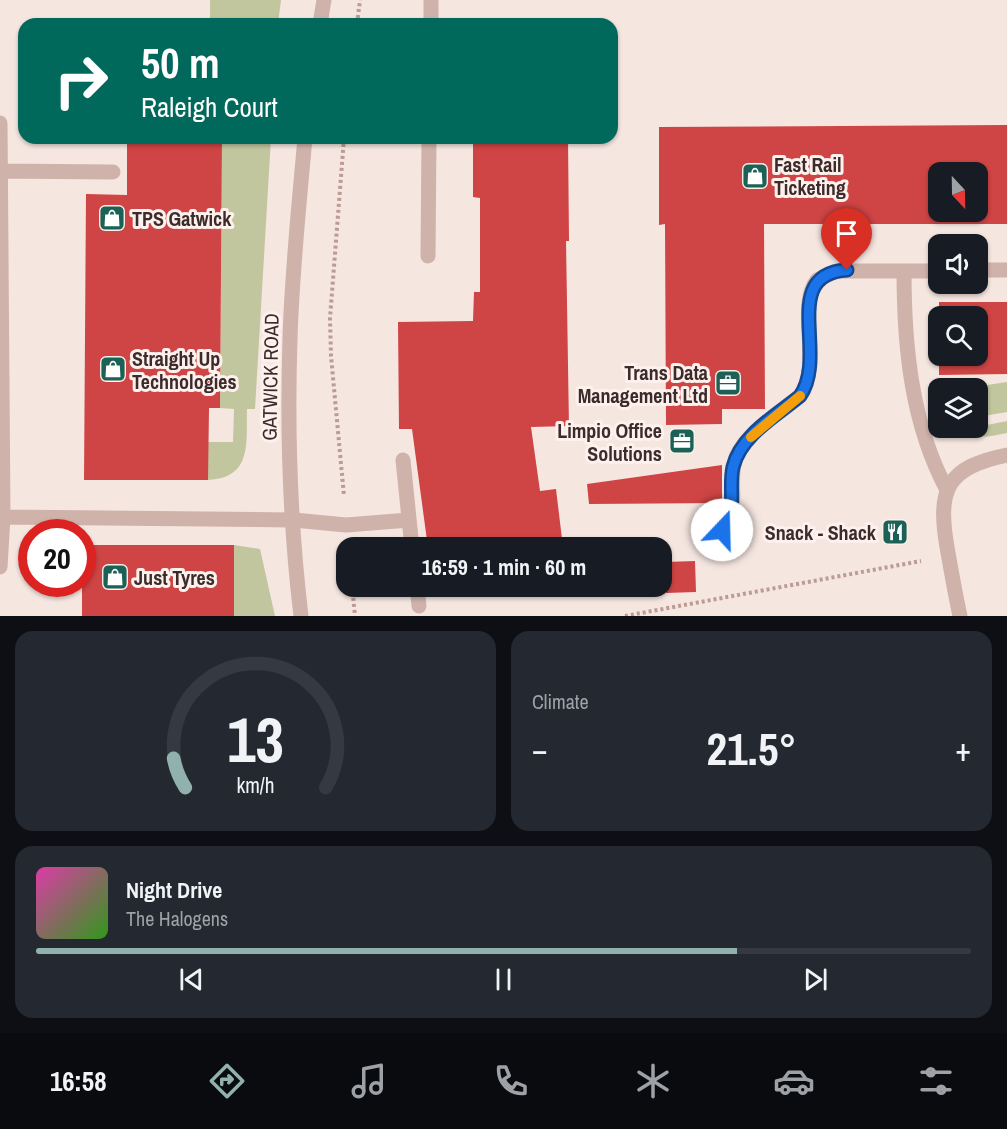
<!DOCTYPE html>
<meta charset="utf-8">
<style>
:root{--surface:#171b24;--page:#242831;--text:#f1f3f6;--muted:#9ea1a6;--line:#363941;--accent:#91b1ae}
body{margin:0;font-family:"Archivo Narrow",sans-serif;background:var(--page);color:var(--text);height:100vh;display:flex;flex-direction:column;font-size:22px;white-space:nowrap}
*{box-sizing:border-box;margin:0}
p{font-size:20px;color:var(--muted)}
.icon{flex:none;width:33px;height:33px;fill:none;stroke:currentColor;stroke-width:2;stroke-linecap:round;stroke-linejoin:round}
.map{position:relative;height:616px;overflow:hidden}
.details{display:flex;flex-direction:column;gap:15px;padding:15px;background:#0d0f14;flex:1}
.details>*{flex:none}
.guide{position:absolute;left:18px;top:18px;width:600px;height:126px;border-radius:18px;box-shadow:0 2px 4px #0004;background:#00695c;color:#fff;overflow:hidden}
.needle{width:39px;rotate:158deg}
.controls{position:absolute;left:928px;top:162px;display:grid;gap:12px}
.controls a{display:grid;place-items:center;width:60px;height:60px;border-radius:12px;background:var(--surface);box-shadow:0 2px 4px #0004;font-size:30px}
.speed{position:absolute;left:18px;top:519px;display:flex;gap:12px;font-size:30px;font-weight:700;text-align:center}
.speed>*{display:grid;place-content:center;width:78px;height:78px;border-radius:50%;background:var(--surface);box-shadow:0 2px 4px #0004;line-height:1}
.speed .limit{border:9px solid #d22;background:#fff;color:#111}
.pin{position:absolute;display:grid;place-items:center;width:51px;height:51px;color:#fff;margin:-62px -26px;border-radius:50% 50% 50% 0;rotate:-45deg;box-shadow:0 0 6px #0007}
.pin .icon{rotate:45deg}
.me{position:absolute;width:66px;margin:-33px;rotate:21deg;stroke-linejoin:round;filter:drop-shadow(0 0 4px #0008)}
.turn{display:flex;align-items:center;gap:21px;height:126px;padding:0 24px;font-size:27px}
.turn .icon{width:78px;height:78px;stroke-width:2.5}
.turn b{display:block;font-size:42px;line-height:51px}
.big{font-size:45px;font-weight:800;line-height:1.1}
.details .card{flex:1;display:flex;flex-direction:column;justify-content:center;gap:9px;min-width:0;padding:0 21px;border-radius:18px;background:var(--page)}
.details .dial{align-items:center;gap:0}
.dial svg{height:156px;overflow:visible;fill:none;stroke:var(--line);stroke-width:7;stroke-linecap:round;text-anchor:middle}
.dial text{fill:var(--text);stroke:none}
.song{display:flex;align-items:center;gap:18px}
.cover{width:72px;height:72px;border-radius:9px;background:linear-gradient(135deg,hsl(320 70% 55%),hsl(110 70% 35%))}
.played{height:6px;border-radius:3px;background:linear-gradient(90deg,var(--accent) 75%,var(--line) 75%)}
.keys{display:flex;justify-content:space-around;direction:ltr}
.heat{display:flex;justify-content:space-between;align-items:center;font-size:33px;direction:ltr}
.details .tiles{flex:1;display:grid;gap:15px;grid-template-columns:1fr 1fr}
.card:last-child{grid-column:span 2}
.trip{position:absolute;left:336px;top:537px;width:336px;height:60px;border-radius:18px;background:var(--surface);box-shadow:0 2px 4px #0004;font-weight:800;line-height:60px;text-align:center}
.menu{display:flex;height:96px;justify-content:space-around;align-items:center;background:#090b0e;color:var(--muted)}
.menu .icon{width:42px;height:42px}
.menu .selected{color:var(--accent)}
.menu b{font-size:27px;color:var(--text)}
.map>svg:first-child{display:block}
.green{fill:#c2c69e}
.building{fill:#cf4444;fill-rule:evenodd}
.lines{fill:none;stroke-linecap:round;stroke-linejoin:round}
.path{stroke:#bb9b94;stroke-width:4;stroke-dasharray:3 3;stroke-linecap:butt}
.service{stroke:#cfb2aa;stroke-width:15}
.minor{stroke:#cfb2aa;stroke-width:15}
.tertiary{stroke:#cfb2aa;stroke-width:15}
.route-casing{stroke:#114b97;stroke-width:15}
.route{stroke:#1a73e8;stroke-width:10}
.slow{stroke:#f59e0b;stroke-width:10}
.labels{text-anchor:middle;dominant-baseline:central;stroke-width:6;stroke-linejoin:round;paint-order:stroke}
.poi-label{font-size:20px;font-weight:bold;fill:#3c2b2a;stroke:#fcf1ed;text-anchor:start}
.street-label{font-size:20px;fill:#3c2b2a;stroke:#fcf1ed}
</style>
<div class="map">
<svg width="1007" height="616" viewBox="0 0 1007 616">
<rect width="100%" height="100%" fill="#f5e6e0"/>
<path class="green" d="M 210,0 L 281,0 L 278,24 L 210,24 Z
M 222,138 L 271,138 L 255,409 L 247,409 C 246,442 253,478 208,480 L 208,442 L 233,442 L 234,409 L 220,408 Z
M 1007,382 L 1007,412 L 978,417 L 978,388 L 967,388 Z
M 1007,421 L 1007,433 C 990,436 977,441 962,430 Z
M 234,545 L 260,549 L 275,616 L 234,616 Z"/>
<path class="building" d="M 1007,125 L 1007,224 L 764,224 L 765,409 L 722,409 L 722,424 L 666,425 L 665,224 L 659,225 L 659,127 ZM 939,172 L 978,172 L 978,212 L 939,212 Z
M 127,138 L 222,138 L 220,408 L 209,408 L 208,480 L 84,480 L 86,194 L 127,195 Z
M 473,138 L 568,138 L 569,241 L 566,241 L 569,426 L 531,427 L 540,491 L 556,489 L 562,539 L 547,540 L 548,548 L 428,548 L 412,429 L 399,429 L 398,322 L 473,321 L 474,292 L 480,292 L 480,198 L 473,197 Z
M 939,302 L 1007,302 L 1007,374 L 939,375 L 939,356 L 978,356 L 978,316 L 939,316 L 939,332 Z
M 722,465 L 722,503 L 589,504 L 587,484 Z
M 82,545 L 234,545 L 234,616 L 82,616 Z
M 695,561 L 696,592 L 666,593 L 665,562 Z"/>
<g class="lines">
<path class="path" d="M 357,24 L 360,0
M 344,138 L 330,318 L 331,356 L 344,496
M 352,586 L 355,616
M 625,616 L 921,561"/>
<path class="service" d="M 431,24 L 431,0
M 0,123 L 3,517 L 0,567
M 0,171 L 113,172
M 428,256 L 429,138
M 978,270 L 1007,270
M 904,271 C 904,345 911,423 947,490
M 403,460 L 412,548
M 3,517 L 294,520 L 346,525 L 409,520
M 710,544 C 717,536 726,528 730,518 C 737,498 728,477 736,457 C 748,431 779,413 800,396 C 823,364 796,307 817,280 L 836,271 L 939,271
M 417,586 L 419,606"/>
<path class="minor" d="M 960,616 C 955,593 951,570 947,547 C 937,489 947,467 1007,455"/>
<path class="tertiary" d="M 320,24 L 324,0
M 301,616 C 290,524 287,430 290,338 C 292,271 299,205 305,138"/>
</g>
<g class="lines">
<defs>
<path id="route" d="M 722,530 C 738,510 728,489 733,467 C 741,435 777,415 800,396 C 829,355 779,274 847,270"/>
</defs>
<use href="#route" class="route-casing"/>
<use href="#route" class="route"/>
<path class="slow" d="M 751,437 L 800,396"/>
</g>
<defs>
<symbol id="shop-square" viewBox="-11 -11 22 22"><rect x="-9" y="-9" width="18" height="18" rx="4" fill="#1b6155" stroke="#fcf1ed"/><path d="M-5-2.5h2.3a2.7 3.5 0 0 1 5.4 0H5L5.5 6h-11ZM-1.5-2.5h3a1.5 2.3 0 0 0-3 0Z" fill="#fff"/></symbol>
<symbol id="office-square" viewBox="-11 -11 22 22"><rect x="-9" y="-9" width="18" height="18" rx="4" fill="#1b6155" stroke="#fcf1ed"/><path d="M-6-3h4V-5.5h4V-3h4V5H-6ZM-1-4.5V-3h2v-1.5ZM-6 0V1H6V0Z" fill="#fff"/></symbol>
<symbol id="restaurant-square" viewBox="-11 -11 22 22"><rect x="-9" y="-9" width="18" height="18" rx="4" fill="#1b6155" stroke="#fcf1ed"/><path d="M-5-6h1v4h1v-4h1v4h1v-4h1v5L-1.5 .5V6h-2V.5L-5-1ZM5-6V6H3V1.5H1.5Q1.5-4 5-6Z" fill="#fff"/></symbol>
</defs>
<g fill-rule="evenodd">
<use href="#shop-square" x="740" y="161" width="30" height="30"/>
<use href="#shop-square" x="97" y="203" width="30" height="30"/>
<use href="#shop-square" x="98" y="354" width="30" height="30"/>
<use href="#office-square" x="713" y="368" width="30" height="30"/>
<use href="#office-square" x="667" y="426" width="30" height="30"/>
<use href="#restaurant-square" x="880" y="517" width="30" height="30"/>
<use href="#shop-square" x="100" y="562" width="30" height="30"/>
</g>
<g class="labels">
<g class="poi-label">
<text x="774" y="164">Fast Rail<tspan x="774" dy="23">Ticketing</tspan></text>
<text x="132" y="218">TPS Gatwick</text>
<text x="132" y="358">Straight Up<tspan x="132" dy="23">Technologies</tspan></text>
<text x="708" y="372" text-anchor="end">Trans Data<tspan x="708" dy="23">Management Ltd</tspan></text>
<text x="662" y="430" text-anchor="end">Limpio Office<tspan x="662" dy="23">Solutions</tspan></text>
<text x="876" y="532" text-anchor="end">Snack - Shack</text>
<text x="134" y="577">Just Tyres</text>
</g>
<g class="street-label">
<text transform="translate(270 377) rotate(-89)">GATWICK ROAD</text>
</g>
</g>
</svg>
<div class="controls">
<a><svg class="needle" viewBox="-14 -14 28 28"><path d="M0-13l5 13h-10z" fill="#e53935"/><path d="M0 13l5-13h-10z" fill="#9ea1a6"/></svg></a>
<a><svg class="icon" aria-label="sound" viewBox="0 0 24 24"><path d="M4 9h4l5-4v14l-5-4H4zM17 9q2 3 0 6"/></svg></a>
<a><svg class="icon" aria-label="search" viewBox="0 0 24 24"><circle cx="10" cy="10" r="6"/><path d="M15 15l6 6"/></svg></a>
<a><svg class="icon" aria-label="layers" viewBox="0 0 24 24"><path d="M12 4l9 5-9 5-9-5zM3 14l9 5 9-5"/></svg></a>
</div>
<div class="speed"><div class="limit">20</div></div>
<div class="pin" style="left:847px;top:270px;background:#d93025"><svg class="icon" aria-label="arrive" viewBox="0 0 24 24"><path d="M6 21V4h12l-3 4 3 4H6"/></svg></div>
<svg class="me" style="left:722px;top:530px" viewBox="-20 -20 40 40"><circle r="19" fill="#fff"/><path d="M0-13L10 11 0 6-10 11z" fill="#1a73e8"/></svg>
<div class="trip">16:59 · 1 min · 60 m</div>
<div class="guide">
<div class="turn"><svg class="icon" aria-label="right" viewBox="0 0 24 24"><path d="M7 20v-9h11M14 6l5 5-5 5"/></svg><div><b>50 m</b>Raleigh Court</div></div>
</div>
</div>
<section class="details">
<div class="tiles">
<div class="card dial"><svg viewBox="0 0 100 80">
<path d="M14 69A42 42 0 1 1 86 69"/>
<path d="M14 69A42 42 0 0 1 8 54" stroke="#91b1ae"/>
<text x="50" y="56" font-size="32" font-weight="700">13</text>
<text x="50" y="72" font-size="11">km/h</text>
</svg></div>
<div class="card"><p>Climate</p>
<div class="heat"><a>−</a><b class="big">21.5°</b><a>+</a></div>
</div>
<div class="card">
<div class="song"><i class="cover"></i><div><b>Night Drive</b><p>The Halogens</p></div></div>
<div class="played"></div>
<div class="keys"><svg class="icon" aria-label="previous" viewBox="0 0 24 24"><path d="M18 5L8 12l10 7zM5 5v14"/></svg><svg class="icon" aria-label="pause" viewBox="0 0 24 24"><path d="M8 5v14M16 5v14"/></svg><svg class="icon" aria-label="next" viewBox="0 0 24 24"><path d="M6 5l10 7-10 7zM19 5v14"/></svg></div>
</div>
</div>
</section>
<nav class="menu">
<b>16:58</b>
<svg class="icon selected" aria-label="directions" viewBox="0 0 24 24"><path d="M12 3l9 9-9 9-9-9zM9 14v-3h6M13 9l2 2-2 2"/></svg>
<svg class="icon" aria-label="music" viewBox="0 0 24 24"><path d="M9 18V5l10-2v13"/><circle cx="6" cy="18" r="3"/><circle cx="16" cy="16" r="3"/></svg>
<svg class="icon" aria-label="phone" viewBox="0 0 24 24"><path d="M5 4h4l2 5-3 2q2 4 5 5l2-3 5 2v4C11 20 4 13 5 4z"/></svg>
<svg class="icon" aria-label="climate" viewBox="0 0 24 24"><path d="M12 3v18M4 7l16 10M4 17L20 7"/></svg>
<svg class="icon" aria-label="car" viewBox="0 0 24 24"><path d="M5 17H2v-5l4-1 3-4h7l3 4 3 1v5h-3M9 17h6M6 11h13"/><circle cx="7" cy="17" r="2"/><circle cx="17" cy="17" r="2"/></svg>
<svg class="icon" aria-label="filters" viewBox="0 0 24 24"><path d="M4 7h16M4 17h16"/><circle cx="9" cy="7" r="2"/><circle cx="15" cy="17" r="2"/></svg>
</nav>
